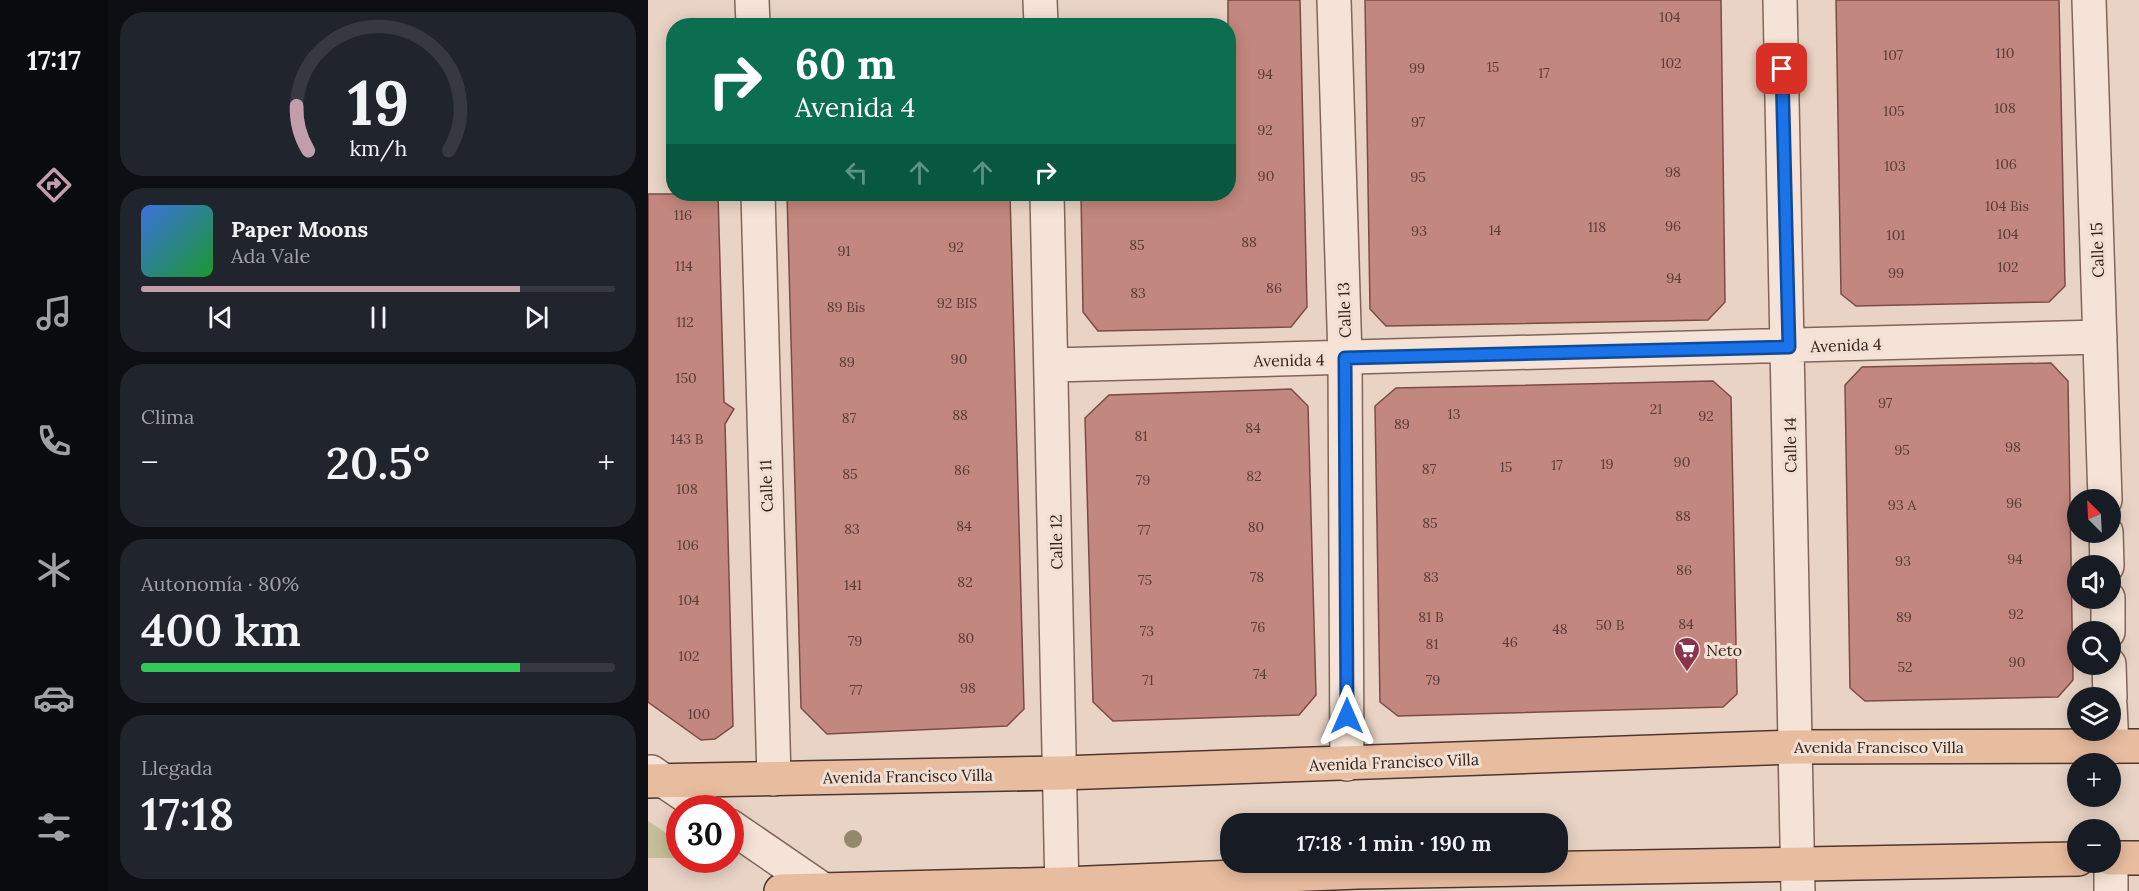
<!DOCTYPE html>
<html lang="es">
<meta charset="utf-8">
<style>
:root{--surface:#171b24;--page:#20242c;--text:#f1f3f6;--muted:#9ea1a6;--line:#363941;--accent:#c29daa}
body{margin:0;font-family:Lora,serif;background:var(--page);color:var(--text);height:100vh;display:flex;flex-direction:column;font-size:22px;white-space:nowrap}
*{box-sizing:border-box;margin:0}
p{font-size:20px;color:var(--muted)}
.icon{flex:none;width:33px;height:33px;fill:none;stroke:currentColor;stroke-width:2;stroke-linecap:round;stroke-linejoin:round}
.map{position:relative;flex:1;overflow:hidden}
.sheet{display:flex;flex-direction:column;gap:12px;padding:12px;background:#0d0f14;width:540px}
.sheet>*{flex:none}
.banner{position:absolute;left:18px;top:18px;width:570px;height:183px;border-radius:24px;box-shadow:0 3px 15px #0003;background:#0b6e4f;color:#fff;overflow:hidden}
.needle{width:39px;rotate:336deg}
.controls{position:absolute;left:1419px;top:489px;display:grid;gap:12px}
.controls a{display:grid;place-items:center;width:54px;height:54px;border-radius:50%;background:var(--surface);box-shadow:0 3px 15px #0003;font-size:30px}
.speed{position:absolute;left:18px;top:795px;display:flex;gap:12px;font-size:30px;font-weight:700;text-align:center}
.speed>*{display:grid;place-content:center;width:78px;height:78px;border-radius:50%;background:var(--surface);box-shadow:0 3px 15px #0003;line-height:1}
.speed .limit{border:9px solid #d22;background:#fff;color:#111}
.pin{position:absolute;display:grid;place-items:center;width:51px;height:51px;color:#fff;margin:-26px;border-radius:12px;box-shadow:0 3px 9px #0006}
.me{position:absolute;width:66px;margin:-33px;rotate:0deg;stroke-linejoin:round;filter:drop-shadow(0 0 4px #0008)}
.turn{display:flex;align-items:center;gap:21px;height:126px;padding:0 30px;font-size:27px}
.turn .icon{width:78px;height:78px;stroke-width:2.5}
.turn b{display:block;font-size:42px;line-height:51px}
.lanes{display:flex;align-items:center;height:57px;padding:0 30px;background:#0003;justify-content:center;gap:30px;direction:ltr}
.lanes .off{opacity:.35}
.big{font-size:45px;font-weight:600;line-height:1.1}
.sheet .widget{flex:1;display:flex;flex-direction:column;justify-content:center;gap:9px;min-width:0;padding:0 21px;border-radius:24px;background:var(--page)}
.sheet .dial{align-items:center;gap:0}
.dial svg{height:156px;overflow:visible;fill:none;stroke:var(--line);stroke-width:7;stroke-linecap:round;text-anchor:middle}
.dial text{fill:var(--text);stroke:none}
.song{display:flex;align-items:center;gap:18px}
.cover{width:72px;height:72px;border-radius:9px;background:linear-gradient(135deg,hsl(220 70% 55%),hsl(130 70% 35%))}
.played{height:6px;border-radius:3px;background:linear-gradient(90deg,var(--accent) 80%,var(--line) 80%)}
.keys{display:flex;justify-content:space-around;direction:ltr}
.heat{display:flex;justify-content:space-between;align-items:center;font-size:33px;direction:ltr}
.charge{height:9px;border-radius:4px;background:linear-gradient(90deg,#34c759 80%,var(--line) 0)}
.trip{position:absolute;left:572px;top:813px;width:348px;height:60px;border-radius:24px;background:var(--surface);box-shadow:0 3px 15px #0003;font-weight:600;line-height:60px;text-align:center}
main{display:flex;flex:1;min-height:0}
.menu{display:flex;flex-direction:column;width:108px;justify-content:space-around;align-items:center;background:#090b0e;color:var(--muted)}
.menu .icon{width:42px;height:42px}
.menu .on{color:var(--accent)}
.menu b{font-size:27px;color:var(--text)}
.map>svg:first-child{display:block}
.green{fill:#c5be99}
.building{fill:#c2877e;stroke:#7d4b45;stroke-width:1.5}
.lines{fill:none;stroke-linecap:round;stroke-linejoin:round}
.minor-casing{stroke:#81655c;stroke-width:36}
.major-casing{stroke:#4f3630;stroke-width:36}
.minor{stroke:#f4e3d6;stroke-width:33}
.major{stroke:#e8bc9f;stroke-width:33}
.tree{fill:#93886e}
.route-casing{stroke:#114b97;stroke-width:15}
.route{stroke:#1a73e8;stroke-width:10}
.labels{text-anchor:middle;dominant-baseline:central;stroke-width:6;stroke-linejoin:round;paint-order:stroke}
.number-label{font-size:14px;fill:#573c37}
.street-label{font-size:16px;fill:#33231f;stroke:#f1dfd2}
.poi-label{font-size:16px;fill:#33231f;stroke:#f1dfd2;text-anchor:start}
</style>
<main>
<nav class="menu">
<b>17:17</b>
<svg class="icon on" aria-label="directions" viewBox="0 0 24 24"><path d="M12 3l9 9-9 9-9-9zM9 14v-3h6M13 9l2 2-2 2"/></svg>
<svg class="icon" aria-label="music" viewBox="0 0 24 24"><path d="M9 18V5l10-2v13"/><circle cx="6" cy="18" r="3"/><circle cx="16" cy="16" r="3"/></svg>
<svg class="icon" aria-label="phone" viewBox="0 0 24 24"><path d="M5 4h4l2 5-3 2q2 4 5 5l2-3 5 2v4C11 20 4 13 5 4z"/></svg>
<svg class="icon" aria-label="climate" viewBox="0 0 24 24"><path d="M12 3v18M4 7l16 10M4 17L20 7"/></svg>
<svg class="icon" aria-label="car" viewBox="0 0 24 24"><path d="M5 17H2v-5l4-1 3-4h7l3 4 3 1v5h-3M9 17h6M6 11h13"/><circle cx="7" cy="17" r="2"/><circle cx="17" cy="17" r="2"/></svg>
<svg class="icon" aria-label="filters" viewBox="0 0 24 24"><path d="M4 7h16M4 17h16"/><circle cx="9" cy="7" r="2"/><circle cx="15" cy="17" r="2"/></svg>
</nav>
<section class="sheet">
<div class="widget dial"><svg viewBox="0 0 100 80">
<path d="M14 69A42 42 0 1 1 86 69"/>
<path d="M14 69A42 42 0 0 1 8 46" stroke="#c29daa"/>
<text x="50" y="56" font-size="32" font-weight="700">19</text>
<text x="50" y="72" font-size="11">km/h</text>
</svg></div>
<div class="widget">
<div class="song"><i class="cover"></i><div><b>Paper Moons</b><p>Ada Vale</p></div></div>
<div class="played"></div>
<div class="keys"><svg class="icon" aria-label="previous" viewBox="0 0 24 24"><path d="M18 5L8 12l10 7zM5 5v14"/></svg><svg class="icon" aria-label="pause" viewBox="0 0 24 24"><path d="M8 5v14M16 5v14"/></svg><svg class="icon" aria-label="next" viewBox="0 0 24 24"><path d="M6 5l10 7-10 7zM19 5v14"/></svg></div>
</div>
<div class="widget"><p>Clima</p>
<div class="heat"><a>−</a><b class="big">20.5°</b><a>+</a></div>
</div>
<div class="widget"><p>Autonomía · 80%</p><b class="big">400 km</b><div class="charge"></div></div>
<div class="widget"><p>Llegada</p><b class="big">17:18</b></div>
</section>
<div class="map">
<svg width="1491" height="891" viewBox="0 0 1491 891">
<rect width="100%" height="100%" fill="#e8d3c4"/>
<path class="green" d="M 0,821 L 31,842 L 31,858 L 0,858 Z"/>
<path class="building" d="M 580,0 L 652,0 L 659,307 L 643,327 L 450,331 L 435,312 L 433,194 L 580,194 Z
M 717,0 L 1073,0 L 1077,302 L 1060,320 L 738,326 L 722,309 Z
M 1188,0 L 1411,0 L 1417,286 L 1401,302 L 1208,306 L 1193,294 Z
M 0,194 L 70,194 L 76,402 L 86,409 L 77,424 L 85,726 L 67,739 L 53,740 L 0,702 Z
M 139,194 L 362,194 L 376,709 L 359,726 L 179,734 L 153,708 Z
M 1403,363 L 1420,381 L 1425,680 L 1410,697 L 1217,701 L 1202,688 L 1197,385 L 1214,367 Z
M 1065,381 L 1083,397 L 1089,694 L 1075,707 L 750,716 L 732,702 L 727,406 L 748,388 Z
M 643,389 L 660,406 L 668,695 L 651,715 L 465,721 L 445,702 L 437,418 L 461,395 Z"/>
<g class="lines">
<defs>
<path id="minor" d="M 104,0 L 105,26
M 392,0 L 393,26
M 686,0 L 697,358 L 699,764
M 1132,0 L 1150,891
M 1441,0 L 1457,500
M 110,194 L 126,779
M 399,194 L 414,891
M 405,365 L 1452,337
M 1458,532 L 1459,566
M 1460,598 L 1460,632
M 1461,664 L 1462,698
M 1462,705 L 1464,747
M 3,772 L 56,808
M 82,826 L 177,891
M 1463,858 L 1463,891"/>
<path id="major" d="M 0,781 L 413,773 L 1147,747 L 1491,746
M 1462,858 L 1491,858
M 133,891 L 415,884 L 710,872 L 1430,859"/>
</defs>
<use href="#minor" class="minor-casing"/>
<use href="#major" class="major-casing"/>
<use href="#minor" class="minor"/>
<use href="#major" class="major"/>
</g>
<circle class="tree" cx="205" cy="839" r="9"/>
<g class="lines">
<defs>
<path id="route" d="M 699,716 L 697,358 L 1141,347 L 1134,69"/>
</defs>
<use href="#route" class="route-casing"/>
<use href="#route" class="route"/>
</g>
<defs>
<symbol id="supermarket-pin" viewBox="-11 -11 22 30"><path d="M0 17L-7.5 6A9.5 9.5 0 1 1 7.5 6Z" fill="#89334c" stroke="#f1dfd2"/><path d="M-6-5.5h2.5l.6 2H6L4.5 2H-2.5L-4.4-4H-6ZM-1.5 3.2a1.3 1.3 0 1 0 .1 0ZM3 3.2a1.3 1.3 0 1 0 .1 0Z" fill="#fff"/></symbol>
</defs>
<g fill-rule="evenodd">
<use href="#supermarket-pin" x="1024" y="635" width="30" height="40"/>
</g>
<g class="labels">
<g class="number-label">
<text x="1022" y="17">104</text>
<text x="1357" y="53">110</text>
<text x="1245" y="55">107</text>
<text x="1023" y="63">102</text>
<text x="845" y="67">15</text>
<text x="769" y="68">99</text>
<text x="896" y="73">17</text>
<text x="617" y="74">94</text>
<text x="1357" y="108">108</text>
<text x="1246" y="111">105</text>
<text x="770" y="122">97</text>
<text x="617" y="130">92</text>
<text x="1358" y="164">106</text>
<text x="1247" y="166">103</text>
<text x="1025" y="172">98</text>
<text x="618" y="176">90</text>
<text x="770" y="177">95</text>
<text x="1359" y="206">104 Bis</text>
<text x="35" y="215">116</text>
<text x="1025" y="226">96</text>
<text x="949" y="227">118</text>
<text x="847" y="230">14</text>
<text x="771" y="231">93</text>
<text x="1360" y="234">104</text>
<text x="1248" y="235">101</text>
<text x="601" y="242">88</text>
<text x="489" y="245">85</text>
<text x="308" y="247">92</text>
<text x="196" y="251">91</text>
<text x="36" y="266">114</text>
<text x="1360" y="267">102</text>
<text x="1248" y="273">99</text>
<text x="1026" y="278">94</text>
<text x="626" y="288">86</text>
<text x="490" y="293">83</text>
<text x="309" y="303">92 BIS</text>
<text x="198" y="307">89 Bis</text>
<text x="37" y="322">112</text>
<text x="311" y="359">90</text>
<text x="199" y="362">89</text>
<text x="38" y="378">150</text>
<text x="1237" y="403">97</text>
<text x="1008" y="409">21</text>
<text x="806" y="414">13</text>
<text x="312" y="415">88</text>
<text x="1058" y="416">92</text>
<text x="201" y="418">87</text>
<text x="754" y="424">89</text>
<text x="605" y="428">84</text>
<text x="493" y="436">81</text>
<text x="39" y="439">143 B</text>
<text x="1365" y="447">98</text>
<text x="1254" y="450">95</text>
<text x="1034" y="462">90</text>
<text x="959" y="464">19</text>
<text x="909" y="465">17</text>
<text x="858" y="467">15</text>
<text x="781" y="469">87</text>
<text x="314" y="470">86</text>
<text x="202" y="474">85</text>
<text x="606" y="476">82</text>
<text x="495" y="480">79</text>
<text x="39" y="489">108</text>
<text x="1366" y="503">96</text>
<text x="1254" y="505">93 A</text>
<text x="1035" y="516">88</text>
<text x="782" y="523">85</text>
<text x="316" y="526">84</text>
<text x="608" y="527">80</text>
<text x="204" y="529">83</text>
<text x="496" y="530">77</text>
<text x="40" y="545">106</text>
<text x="1367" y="559">94</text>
<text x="1255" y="561">93</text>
<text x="1036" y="570">86</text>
<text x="609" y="577">78</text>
<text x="783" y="577">83</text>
<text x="497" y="580">75</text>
<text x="317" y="582">82</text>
<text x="205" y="585">141</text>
<text x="41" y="600">104</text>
<text x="1368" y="614">92</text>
<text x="783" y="617">81 B</text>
<text x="1256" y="617">89</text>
<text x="1038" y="624">84</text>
<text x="962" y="625">50 B</text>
<text x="610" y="627">76</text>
<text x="912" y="629">48</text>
<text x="499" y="631">73</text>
<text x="318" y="638">80</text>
<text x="207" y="641">79</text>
<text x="862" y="642">46</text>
<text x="784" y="644">81</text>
<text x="41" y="656">102</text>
<text x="1369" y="662">90</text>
<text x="1257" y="667">52</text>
<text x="612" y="674">74</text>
<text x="500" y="680">71</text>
<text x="785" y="680">79</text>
<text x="320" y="688">98</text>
<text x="208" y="690">77</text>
<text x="51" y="714">100</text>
</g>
<g class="street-label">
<text transform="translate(1449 250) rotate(-92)">Calle 15</text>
<text transform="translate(696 310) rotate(-92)">Calle 13</text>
<text transform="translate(1198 345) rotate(-2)">Avenida 4</text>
<text transform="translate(641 360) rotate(-1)">Avenida 4</text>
<text transform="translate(1142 445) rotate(-91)">Calle 14</text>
<text transform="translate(118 486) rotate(-92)">Calle 11</text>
<text transform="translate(408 542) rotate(-91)">Calle 12</text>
<text x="1231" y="747">Avenida Francisco Villa</text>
<text transform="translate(746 762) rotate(-2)">Avenida Francisco Villa</text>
<text transform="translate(260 776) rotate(-1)">Avenida Francisco Villa</text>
</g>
<g class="poi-label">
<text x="1058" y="650">Neto</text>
</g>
</g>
</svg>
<div class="controls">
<a><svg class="needle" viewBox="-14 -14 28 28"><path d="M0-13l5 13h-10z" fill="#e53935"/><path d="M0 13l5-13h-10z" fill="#9ea1a6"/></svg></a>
<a><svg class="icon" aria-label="sound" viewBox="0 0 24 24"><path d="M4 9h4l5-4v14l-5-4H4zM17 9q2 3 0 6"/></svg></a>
<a><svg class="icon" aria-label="search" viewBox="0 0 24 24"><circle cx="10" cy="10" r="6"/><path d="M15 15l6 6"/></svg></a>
<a><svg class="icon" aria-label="layers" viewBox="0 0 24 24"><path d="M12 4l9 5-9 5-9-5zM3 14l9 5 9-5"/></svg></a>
<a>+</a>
<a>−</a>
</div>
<div class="speed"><div class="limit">30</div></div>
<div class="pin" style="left:1134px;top:69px;background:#d93025"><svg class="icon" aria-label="arrive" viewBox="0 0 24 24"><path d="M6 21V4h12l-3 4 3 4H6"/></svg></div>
<svg class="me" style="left:699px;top:716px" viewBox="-20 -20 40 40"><path d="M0-17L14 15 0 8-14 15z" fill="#1a73e8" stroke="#fff" stroke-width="4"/></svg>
<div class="trip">17:18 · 1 min · 190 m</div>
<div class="banner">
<div class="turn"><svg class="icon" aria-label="right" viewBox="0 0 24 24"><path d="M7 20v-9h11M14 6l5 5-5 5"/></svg><div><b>60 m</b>Avenida 4</div></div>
<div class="lanes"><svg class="icon off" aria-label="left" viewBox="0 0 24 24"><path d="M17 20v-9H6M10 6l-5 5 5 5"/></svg><svg class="icon off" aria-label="ahead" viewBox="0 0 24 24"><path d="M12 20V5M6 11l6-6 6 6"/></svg><svg class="icon off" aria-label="ahead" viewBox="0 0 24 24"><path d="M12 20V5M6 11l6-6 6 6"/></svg><svg class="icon" aria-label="right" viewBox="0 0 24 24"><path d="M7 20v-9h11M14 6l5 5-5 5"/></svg></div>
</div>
</div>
</main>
